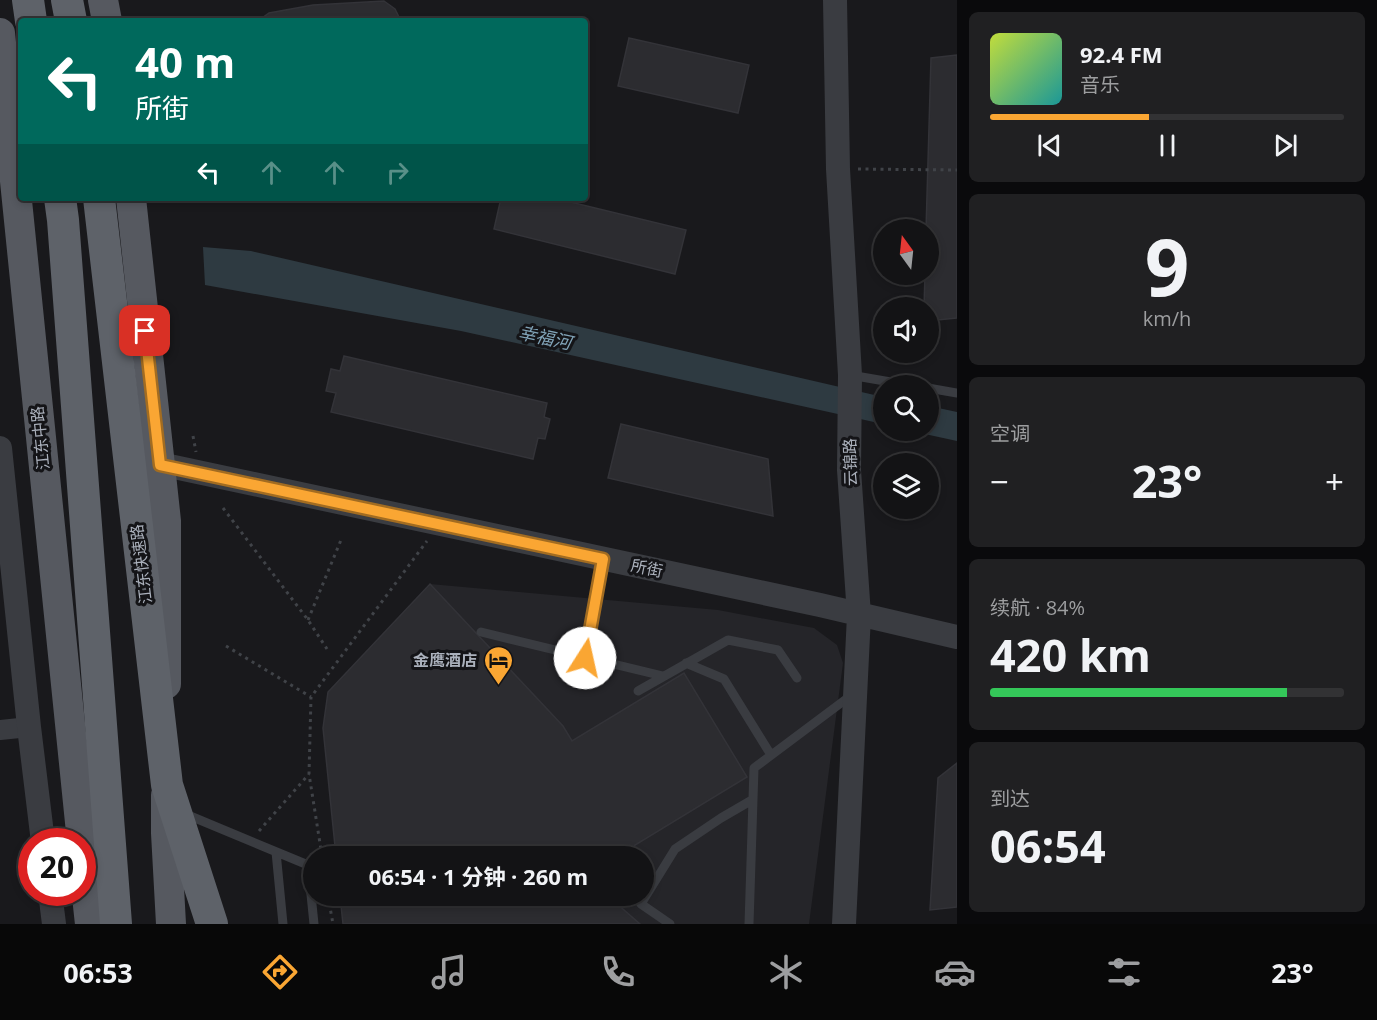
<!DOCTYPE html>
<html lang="zh">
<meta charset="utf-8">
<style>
:root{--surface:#131315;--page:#202022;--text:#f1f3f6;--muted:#9d9ea0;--line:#323234;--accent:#faa633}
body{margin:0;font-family:"Open Sans","Noto Sans SC",sans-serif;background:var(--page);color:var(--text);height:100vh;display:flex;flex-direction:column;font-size:22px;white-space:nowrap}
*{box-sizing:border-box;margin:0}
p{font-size:20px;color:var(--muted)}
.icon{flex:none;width:33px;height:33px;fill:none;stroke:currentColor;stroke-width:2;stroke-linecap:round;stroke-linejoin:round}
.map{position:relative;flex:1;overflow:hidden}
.panel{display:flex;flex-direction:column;gap:12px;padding:12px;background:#0a0a0c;width:420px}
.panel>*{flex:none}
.guide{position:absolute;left:18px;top:18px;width:570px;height:183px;border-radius:6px;box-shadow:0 3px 9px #0003,0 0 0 2px var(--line);background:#00695c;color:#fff;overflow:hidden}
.needle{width:39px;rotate:345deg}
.tools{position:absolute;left:873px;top:219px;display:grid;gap:12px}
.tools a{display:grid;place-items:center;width:66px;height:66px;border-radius:50%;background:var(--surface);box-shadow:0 3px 9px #0003,0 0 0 2px var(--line);font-size:30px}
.speed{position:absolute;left:18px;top:828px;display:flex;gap:12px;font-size:30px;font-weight:700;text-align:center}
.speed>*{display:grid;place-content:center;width:78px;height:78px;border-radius:50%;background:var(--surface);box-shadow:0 3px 9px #0003,0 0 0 2px var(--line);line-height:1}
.speed .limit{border:9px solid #d22;background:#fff;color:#111}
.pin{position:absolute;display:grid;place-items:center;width:51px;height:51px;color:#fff;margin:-26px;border-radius:12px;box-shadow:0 3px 9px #0006}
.me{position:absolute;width:66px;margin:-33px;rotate:10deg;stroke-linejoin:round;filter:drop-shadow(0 0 4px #0008)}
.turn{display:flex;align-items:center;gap:21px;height:126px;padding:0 18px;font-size:27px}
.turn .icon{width:78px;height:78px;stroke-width:2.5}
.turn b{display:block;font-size:42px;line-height:51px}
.lanes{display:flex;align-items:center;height:57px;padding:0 18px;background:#0003;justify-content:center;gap:30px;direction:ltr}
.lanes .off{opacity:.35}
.big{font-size:45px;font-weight:700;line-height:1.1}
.panel .tile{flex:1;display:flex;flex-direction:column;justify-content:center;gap:9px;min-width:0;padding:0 21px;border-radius:9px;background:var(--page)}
.panel .dial{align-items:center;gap:0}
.dial b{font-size:78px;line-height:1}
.song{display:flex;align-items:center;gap:18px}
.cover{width:72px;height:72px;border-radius:9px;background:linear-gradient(135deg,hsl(70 70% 55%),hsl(180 70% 35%))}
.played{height:6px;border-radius:3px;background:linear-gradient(90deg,var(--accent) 45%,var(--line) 45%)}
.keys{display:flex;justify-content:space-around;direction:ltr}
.heat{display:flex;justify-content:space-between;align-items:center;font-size:33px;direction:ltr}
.charge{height:9px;border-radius:4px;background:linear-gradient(90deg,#34c759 84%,var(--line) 0)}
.trip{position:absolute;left:303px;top:846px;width:351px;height:60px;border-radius:30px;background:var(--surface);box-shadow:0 3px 9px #0003,0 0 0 2px var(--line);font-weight:700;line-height:60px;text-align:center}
.dock{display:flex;height:96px;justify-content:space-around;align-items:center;background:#080808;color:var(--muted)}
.dock .icon{width:42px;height:42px}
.dock .on{color:var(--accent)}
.dock b{font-size:27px;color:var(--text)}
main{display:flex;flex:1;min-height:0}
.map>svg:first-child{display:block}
.built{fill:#252529}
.water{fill:#2e3a41}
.building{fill:#2c2c30;stroke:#333338;stroke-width:1.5}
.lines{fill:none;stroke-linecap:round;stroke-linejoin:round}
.path{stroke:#404348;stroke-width:3;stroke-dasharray:3 4.5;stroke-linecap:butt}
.service{stroke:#3a3c41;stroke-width:9}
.minor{stroke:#3a3c41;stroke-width:20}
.tertiary{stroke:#3a3c41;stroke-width:24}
.primary{stroke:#565960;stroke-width:30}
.trunk{stroke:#5e6269;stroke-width:32}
.trunk-bridge{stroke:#5e6269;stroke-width:32}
.route-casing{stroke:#a26c21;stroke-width:15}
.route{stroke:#faa633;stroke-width:10}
.labels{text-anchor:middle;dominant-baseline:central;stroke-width:6;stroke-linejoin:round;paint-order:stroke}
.street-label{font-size:16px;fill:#abb1bc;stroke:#141417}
.poi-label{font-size:16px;font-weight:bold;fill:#abb1bc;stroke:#141417;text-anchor:end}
.water-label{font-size:18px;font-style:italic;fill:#81a3b7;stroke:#141417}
</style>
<main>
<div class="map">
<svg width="957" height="924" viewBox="0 0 957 924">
<rect width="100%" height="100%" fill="#19191c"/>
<path class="built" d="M 430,584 L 718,610 L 814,628 L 837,645 L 843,663 L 809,924 L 343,924 L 340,896 L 644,896 L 644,856 L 336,856 L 323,728 L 328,692 Z"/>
<path class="water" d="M 203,247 L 251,251 L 883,397 L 883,424 L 461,331 L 205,285 Z
M 929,406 L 957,412 L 957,441 L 911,431 L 928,430 Z"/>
<path class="building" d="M 384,1 L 395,9 L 401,21 L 258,21 L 269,13 L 313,5 Z
M 629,38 L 749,65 L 738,113 L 618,86 Z
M 957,55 L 957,318 L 928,321 L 928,308 L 924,308 L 925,274 L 928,274 L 928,230 L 926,230 L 931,58 Z
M 501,198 L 554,198 L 686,230 L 675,274 L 494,229 Z
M 344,356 L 547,403 L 544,417 L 550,419 L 545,439 L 538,438 L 533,459 L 331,412 L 336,393 L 326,391 L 331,369 L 340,371 Z
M 621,424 L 768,459 L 773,516 L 608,478 Z
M 430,584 L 563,726 L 572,741 L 684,673 L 747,777 L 635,845 L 628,856 L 336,856 L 323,728 L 328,692 Z
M 957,763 L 957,907 L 930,910 L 938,778 Z
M 340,896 L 608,896 L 640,924 L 343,924 Z"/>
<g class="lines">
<path class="path" d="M 858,169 L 957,170
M 193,436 L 196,452
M 223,508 L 308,620 L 327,649
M 308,620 L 341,540
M 226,646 L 311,697
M 259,831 L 309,774
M 322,856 L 309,774 L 311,697 L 427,541
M 328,896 L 333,924"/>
<path class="service" d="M 850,375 L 914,386
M 928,388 L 957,393
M 481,632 L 663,676
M 585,658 L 603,559
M 686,663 L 724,679 L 771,755
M 638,691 L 728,640 L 778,650 L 797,678
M 183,813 L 308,865 L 314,924
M 276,852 L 283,924
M 670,924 L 641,904 L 675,849 L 721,818 L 752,800
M 749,924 L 754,768 L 853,694"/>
<path class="minor" d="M 0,730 L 29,727"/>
<path class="tertiary" d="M 835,0 L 838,169 L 850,375 L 849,470 L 859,615 L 844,924
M 0,448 L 29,727 L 43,842
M 160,464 L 820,605 L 957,637
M 50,892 L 54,924"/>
<path class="primary" d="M 103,0 L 107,21
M 0,33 L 82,842
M 131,198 L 166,521 L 166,684
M 166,795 L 166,833 L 171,924
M 82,850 L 90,924"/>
<path class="trunk" d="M 28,0 L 31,21
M 67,0 L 71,21"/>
<path class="trunk-bridge" d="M 60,198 L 63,220 L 116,924
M 99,198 L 167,785 L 212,924"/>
</g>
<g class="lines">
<defs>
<path id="route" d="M 145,331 L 160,465 L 603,559 L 585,658"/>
</defs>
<use href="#route" class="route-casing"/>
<use href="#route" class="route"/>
</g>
<defs>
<symbol id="hotel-pin" viewBox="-11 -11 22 30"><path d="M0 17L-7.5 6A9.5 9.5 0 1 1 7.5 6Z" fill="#faa633" stroke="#141417"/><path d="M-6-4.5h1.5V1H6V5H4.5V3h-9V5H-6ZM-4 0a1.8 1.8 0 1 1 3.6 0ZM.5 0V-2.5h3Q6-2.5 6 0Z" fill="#111"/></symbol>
</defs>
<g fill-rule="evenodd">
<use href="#hotel-pin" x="482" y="644" width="33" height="45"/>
</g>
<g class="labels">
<g class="street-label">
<text transform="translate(40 438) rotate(-96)">江东中路</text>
<text transform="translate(850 462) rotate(-91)">云锦路</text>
<text transform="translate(141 564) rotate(-97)">江东快速路</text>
<text transform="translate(647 568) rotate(12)">所街</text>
</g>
<g class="poi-label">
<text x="477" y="660">金鹰酒店</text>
</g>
<g class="water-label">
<text transform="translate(545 337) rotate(12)">幸福河</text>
</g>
</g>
</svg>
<div class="tools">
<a><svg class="needle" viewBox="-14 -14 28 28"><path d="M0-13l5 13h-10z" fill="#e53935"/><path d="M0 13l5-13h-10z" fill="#9d9ea0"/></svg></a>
<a><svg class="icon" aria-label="sound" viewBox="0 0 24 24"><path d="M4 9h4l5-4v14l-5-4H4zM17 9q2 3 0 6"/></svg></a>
<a><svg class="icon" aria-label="search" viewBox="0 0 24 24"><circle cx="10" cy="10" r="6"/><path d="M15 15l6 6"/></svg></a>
<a><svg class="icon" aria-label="layers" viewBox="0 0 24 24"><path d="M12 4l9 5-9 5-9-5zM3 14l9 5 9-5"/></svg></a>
</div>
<div class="speed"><div class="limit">20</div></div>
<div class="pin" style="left:145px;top:331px;background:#d93025"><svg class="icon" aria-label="arrive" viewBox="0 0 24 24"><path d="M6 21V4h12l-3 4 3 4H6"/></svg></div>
<svg class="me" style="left:585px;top:658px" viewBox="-20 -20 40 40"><circle r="19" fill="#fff"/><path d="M0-13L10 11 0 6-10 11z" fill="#faa633"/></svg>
<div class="trip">06:54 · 1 分钟 · 260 m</div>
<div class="guide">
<div class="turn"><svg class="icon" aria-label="left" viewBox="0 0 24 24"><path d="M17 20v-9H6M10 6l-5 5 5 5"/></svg><div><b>40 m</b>所街</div></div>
<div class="lanes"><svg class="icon" aria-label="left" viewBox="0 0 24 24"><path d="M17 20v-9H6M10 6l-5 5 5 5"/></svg><svg class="icon off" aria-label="ahead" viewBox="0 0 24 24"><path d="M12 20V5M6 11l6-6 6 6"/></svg><svg class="icon off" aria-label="ahead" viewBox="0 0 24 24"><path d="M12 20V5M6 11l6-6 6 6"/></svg><svg class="icon off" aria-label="right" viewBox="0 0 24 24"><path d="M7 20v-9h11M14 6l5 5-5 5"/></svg></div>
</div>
</div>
<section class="panel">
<div class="tile">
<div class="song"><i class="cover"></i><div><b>92.4 FM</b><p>音乐</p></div></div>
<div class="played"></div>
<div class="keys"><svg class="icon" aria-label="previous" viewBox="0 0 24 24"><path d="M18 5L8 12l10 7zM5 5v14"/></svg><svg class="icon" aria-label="pause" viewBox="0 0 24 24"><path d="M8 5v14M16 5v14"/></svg><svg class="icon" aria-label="next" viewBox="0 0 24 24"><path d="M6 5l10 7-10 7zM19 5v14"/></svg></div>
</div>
<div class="tile dial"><b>9</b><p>km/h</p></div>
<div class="tile"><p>空调</p>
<div class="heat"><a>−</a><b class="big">23°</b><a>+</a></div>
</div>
<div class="tile"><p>续航 · 84%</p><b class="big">420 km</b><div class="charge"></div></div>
<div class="tile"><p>到达</p><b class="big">06:54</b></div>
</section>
</main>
<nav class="dock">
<b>06:53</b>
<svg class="icon on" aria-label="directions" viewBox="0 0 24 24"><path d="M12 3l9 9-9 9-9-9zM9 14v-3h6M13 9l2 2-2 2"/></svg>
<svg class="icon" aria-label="music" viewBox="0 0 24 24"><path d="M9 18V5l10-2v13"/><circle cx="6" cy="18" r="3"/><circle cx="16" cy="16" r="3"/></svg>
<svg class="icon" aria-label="phone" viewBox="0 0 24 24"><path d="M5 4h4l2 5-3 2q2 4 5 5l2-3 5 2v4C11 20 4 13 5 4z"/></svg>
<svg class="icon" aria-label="climate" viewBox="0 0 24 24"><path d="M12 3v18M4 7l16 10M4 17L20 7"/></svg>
<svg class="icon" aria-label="car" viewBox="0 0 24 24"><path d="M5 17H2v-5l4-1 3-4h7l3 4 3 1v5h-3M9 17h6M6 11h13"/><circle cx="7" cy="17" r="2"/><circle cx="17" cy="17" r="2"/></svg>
<svg class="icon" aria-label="filters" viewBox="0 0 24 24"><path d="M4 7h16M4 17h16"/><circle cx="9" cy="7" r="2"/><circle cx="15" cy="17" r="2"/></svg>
<b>23°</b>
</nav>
